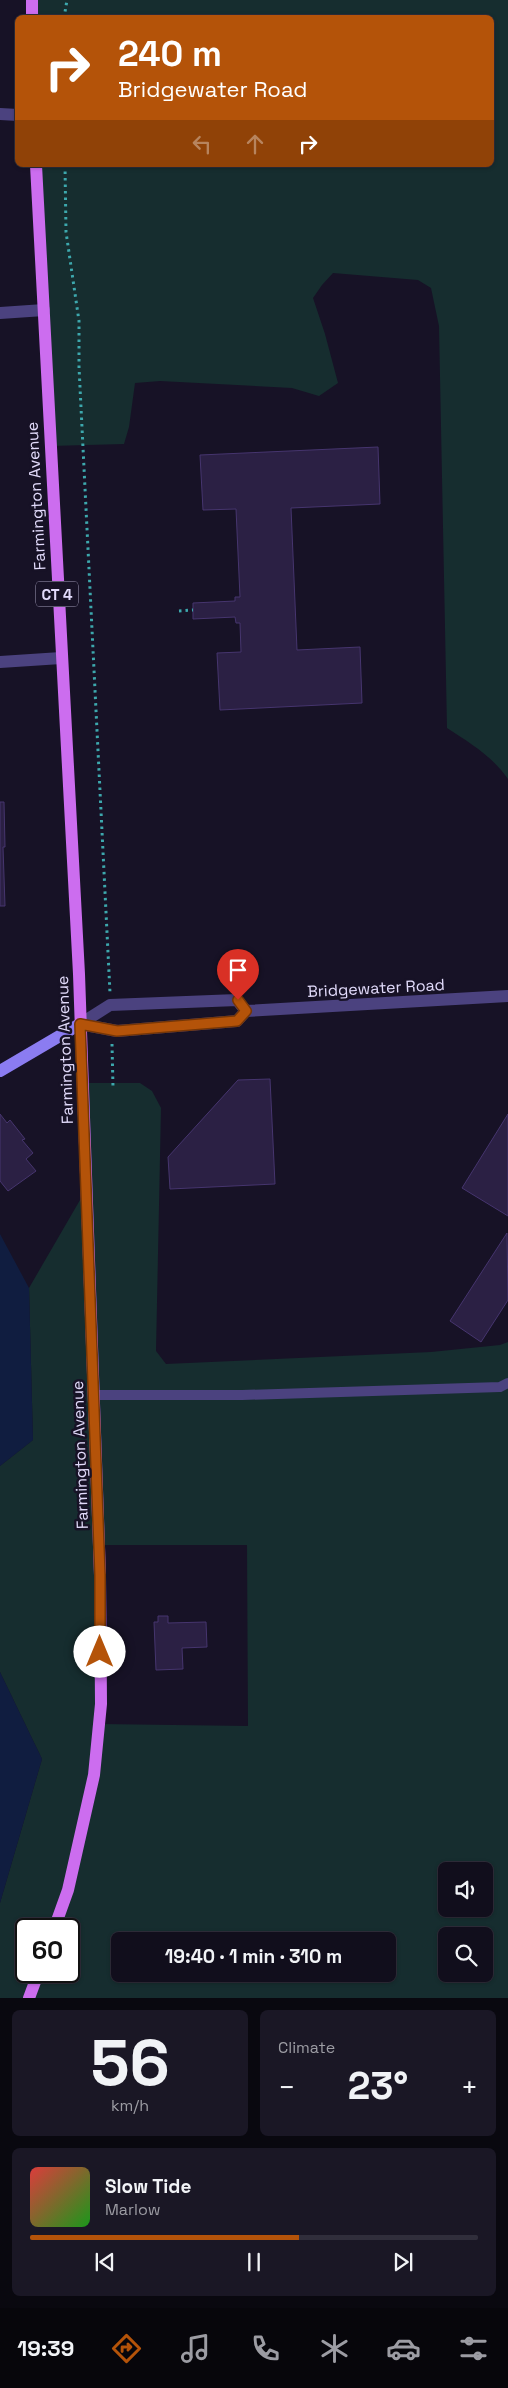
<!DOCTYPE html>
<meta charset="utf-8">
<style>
:root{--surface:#110e1c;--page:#1a1725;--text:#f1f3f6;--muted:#9c9ca3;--line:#302e3b;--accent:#b45309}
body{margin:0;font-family:"Space Grotesk",sans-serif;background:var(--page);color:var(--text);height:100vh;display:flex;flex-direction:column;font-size:19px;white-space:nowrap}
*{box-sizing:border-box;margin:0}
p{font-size:16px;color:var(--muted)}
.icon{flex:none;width:28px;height:28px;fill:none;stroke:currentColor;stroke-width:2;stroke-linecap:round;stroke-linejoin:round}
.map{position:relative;height:1998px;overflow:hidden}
.panel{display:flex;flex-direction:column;gap:12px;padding:12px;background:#09080f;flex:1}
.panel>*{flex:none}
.guide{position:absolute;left:15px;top:15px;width:479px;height:152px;border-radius:8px;box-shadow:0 1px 4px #0004,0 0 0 1px var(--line);background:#b45309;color:#fff;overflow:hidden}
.fabs{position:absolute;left:438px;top:1862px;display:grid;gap:10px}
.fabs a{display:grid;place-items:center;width:55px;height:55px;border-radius:8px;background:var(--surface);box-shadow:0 1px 4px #0004,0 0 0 1px var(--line);font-size:25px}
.speed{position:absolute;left:15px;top:1918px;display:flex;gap:10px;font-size:25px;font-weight:700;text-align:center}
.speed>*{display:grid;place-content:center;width:65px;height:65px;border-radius:50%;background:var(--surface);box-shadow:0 1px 4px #0004,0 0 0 1px var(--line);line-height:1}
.speed .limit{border:2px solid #111;border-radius:8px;background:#fff;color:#111}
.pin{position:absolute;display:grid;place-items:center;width:42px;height:42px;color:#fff;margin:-51px -21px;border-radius:50% 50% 50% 0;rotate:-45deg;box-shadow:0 0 5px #0007}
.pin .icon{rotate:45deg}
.me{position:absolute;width:55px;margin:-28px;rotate:0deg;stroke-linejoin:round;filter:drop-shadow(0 0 4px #0008)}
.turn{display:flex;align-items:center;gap:18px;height:105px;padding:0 20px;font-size:22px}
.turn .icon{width:65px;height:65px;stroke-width:2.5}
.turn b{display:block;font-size:35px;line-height:42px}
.lanes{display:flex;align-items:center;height:48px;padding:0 20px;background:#0003;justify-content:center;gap:25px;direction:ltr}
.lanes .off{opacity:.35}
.big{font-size:38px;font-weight:700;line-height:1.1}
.panel .tile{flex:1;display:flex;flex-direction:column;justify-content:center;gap:8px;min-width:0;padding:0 18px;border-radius:8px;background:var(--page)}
.panel .dial{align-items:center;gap:0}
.dial b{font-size:65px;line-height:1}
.song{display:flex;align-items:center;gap:15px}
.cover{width:60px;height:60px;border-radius:8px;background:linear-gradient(135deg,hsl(0 70% 55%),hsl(120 70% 35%))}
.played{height:5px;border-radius:2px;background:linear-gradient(90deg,var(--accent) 60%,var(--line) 60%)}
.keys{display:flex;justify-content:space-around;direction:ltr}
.heat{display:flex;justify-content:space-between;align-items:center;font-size:28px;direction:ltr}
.panel .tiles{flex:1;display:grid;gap:12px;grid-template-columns:1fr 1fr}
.tile:last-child{grid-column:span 2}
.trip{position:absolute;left:111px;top:1932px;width:285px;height:50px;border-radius:8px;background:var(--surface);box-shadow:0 1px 4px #0004,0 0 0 1px var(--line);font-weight:700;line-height:50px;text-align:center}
.menu{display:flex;height:80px;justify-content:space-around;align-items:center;background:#07060b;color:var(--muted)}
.menu .icon{width:35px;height:35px}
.menu .current{color:var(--accent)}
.menu b{font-size:22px;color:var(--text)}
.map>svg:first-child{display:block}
.green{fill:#162d2f;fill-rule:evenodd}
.water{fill:#101d40}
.building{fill:#2b2044;stroke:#46356e}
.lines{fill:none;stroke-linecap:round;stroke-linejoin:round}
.path{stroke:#3da8ad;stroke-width:3;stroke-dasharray:2.5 4;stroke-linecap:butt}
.lane{stroke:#4b427f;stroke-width:10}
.street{stroke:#4b427f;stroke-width:12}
.secondary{stroke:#8b7cf1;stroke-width:12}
.primary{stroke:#cc6def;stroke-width:12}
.route-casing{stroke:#753606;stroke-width:12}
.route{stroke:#b45309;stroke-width:9}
.labels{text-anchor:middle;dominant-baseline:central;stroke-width:5;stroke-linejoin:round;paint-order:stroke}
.shield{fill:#171226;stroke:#a59fbb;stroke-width:1}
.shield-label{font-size:15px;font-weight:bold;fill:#e2dbfb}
.street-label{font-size:16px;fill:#e2dbfb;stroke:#171226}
</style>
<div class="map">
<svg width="508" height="1998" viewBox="0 0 508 1998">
<rect width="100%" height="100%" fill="#171226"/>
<path class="green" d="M 32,0 L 508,0 L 508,779 C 492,756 470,743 447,728 L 439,326 L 431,288 L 418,280 L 333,273 L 322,285 L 313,298 L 325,334 L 338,383 L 319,396 L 292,388 L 160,381 L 135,383 L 129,427 L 124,444 L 50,446 L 36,165 L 491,165 L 491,18 L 32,18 Z
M 83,1083 L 140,1083 L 152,1091 L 161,1108 L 156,1351 L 166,1364 L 431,1352 L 500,1345 L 508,1342 L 508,1998 L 0,1998 L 0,1903 L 42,1759 L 0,1672 L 0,1466 L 33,1440 L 29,1288 L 87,1188 ZM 100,1545 L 247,1545 L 248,1726 L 99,1724 ZM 446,1871 L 484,1871 L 484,1909 L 446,1909 ZM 26,1929 L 69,1929 L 69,1971 L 26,1971 ZM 446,1936 L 484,1936 L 484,1974 L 446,1974 ZM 120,1941 L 388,1941 L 388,1974 L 120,1974 Z"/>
<path class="water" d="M 0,1234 L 29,1288 L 33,1440 L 0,1466 Z
M 0,1672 L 42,1759 L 0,1903 Z"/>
<path class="building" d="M 378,447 L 380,504 L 291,508 L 297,650 L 360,647 L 362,703 L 220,710 L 217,653 L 241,652 L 240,623 L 236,623 L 235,617 L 193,619 L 193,603 L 235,601 L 235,597 L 240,597 L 236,509 L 203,510 L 200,455 Z
M 0,802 L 4,802 L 5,847 L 3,847 L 5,906 L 0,906 Z
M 270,1079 L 275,1184 L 170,1189 L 168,1157 L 238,1080 Z
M 0,1114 L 7,1123 L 10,1120 L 25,1139 L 22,1140 L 33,1153 L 26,1159 L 36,1171 L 8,1191 L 0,1181 Z
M 508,1114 L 508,1216 L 462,1188 Z
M 507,1233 L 508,1300 L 481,1342 L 450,1321 Z
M 158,1616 L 168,1616 L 168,1623 L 206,1622 L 207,1647 L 182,1648 L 183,1669 L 156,1670 L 154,1622 L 158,1622 Z"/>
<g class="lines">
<path class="path" d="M 64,18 L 67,0
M 65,165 L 66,232 L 79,321 L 79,367 L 110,993
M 179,611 L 193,610
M 112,1044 L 113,1087"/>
<path class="lane" d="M 94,1395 L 242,1395 L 500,1387 L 508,1383"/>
<path class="street" d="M 0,114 L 18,115
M 0,313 L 44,310
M 0,662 L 61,658
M 80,1024 L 117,1031 L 237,1021 L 246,1011 L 508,996
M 80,1024 L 110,1005 L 237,1000 L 246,1011"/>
<path class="secondary" d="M 0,1071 L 80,1024"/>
<path class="primary" d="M 32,0 L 32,18
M 36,165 L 79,974 L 100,1575 L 101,1704 L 94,1775 L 68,1890 L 54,1929
M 29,1998 L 39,1971"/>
</g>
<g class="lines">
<defs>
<path id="route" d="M 100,1652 L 100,1575 L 80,1024 L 117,1031 L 237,1021 L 246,1011 L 238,1000"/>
</defs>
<use href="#route" class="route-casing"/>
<use href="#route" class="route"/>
</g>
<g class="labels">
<rect class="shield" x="36" y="581.5" width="42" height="25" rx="4"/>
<g class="shield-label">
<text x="57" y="594">CT 4</text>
</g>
<g class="street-label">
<text transform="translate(36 496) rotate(-93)">Farmington Avenue</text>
<text transform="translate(376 988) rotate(-3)">Bridgewater Road</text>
<text transform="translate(65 1050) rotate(-92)">Farmington Avenue</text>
<text transform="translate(80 1455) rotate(-92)">Farmington Avenue</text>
</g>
</g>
</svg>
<div class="fabs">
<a><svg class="icon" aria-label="sound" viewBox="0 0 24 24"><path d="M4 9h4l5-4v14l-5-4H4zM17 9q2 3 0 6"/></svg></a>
<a><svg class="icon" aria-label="search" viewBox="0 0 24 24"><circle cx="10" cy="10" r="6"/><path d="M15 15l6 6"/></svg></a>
</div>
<div class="speed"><div class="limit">60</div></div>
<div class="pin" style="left:238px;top:1000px;background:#d93025"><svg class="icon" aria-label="arrive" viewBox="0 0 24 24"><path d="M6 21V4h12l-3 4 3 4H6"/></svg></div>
<svg class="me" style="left:100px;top:1652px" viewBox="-20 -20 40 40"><circle r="19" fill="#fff"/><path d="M0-13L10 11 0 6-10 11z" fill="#b45309"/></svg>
<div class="trip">19:40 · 1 min · 310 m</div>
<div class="guide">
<div class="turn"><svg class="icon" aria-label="right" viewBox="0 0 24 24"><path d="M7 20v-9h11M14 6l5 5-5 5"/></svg><div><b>240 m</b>Bridgewater Road</div></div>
<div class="lanes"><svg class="icon off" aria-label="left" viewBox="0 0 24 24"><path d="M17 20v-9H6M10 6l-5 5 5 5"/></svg><svg class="icon off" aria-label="ahead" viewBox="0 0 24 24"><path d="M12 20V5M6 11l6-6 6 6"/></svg><svg class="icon" aria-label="right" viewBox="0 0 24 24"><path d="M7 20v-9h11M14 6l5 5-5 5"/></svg></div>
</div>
</div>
<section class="panel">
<div class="tiles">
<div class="tile dial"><b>56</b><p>km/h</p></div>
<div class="tile"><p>Climate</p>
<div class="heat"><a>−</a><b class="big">23°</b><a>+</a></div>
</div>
<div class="tile">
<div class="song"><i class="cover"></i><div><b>Slow Tide</b><p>Marlow</p></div></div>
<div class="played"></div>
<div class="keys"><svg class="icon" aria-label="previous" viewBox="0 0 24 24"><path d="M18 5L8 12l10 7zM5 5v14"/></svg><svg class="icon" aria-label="pause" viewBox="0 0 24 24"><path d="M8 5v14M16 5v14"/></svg><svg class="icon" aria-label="next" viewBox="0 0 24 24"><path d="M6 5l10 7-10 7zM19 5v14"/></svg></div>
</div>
</div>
</section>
<nav class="menu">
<b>19:39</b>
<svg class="icon current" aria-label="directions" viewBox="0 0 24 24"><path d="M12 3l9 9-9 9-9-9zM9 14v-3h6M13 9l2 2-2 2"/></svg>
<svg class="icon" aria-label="music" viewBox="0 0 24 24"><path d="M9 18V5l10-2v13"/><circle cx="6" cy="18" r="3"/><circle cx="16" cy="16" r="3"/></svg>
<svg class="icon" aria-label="phone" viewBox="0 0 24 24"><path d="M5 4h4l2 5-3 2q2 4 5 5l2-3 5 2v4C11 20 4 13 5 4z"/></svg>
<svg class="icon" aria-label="climate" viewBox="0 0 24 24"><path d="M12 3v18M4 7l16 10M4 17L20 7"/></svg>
<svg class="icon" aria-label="car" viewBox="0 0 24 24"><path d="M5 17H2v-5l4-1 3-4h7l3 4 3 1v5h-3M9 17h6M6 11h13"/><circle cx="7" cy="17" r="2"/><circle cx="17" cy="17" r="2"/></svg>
<svg class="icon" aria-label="filters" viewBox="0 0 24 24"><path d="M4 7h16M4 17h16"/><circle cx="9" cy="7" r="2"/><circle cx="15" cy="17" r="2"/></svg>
</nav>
